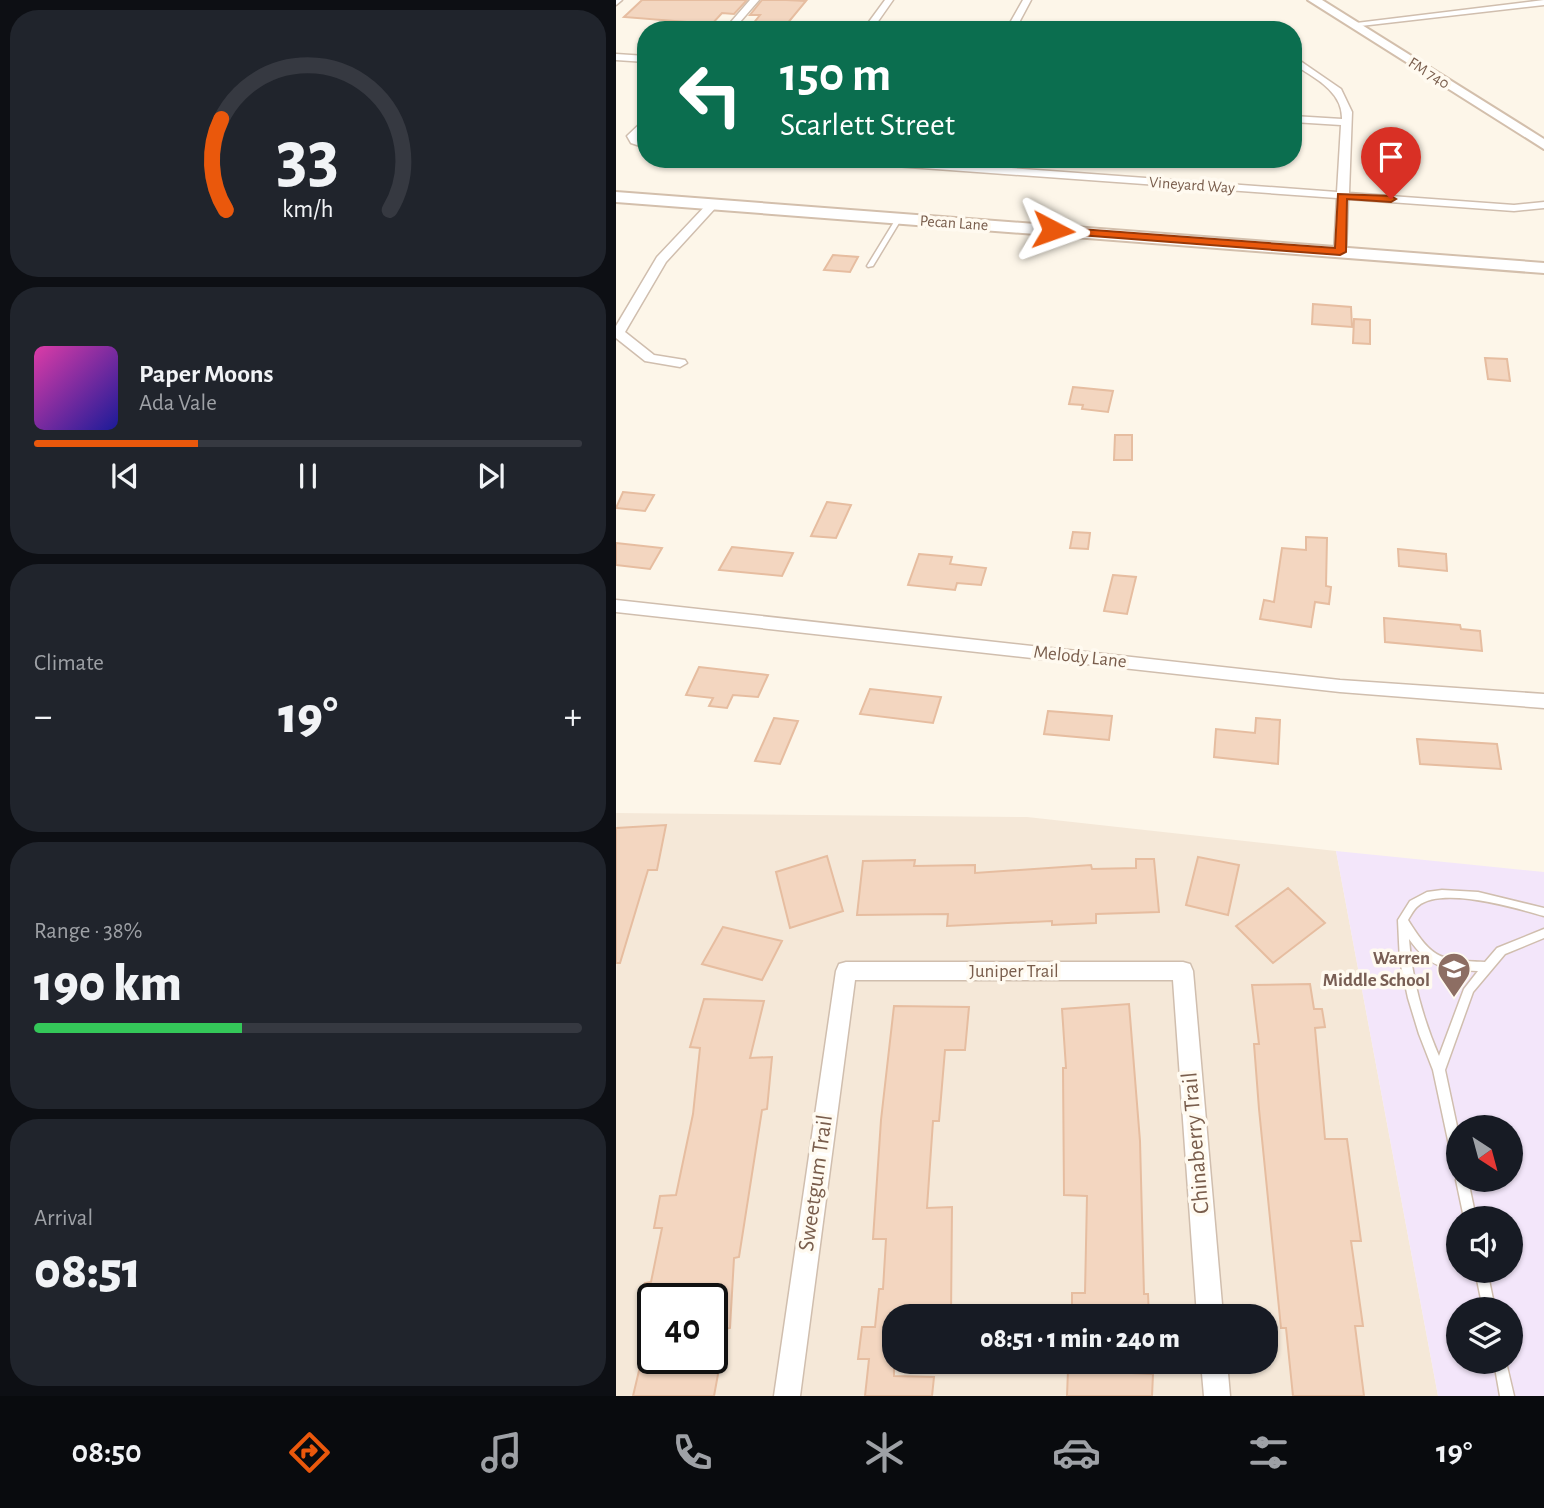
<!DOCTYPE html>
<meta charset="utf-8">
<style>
:root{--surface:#171b24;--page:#20242c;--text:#f1f3f6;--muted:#9ea1a6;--line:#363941;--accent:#ea580c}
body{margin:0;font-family:"Alegreya Sans",sans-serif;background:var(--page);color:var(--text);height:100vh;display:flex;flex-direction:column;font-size:26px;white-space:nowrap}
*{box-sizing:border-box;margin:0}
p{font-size:23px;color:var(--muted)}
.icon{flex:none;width:38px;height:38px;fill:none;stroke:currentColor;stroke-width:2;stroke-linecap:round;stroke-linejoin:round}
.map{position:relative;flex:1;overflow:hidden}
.details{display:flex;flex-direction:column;gap:10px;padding:10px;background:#0d0f14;width:616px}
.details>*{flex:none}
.guide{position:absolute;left:21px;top:21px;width:665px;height:147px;border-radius:28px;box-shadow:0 2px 5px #0004;background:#0b6e4f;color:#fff;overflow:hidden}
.needle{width:46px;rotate:144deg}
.controls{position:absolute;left:830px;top:1115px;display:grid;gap:14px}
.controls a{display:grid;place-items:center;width:77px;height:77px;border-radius:50%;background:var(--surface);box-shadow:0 2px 5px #0004;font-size:35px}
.speed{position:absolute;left:21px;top:1283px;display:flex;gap:14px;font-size:35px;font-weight:700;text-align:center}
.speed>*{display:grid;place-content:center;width:91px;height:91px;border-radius:50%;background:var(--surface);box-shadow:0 2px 5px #0004;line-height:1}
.speed .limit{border:4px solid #111;border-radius:10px;background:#fff;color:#111}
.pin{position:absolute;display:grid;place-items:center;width:60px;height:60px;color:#fff;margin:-72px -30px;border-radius:50% 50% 50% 0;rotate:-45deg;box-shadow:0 0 7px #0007}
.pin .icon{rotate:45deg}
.me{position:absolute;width:77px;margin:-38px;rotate:94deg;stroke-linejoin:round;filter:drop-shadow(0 0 5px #0008)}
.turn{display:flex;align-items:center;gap:24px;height:147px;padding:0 28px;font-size:32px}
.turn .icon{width:91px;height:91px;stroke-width:2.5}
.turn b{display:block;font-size:49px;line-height:60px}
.big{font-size:52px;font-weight:800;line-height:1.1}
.details .widget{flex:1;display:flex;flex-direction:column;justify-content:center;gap:10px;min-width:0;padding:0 24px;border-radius:28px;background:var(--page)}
.details .dial{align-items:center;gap:0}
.dial svg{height:182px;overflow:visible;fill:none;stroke:var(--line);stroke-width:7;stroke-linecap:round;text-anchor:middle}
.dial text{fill:var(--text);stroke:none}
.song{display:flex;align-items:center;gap:21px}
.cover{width:84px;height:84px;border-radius:10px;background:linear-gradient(135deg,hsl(320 70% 55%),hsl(240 70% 35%))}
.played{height:7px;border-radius:4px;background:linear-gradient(90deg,var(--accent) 30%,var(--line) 30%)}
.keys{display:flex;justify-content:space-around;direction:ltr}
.heat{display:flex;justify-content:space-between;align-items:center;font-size:38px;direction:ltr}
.charge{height:10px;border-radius:5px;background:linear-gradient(90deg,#34c759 38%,var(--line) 0)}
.trip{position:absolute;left:266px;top:1304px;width:396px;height:70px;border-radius:28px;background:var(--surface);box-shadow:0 2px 5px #0004;font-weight:800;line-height:70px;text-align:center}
.menu{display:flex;height:112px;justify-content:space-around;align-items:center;background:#090b0e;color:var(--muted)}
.menu .icon{width:49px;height:49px}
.menu .selected{color:var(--accent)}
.menu b{font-size:32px;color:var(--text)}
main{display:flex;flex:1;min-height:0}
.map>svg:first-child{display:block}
.residential{fill:#f5e8d8;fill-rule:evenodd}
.education{fill:#f3e6fa;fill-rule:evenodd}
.building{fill:#f3d6c0;stroke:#e6bda0;stroke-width:2}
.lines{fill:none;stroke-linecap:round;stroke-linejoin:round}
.lane-casing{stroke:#d0beae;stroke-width:3}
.street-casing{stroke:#d0beae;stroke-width:3}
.secondary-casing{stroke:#d3bfac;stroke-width:4}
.lane{fill:#fff;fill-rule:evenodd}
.street{fill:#fff;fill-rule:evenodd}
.secondary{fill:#fff;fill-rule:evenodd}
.route{fill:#ea580c;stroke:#983908;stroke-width:2}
.labels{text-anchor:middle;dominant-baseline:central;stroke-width:7;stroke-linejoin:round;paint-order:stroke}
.far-street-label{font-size:16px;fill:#795d4c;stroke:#fffaf0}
.street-label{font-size:19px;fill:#795d4c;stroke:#fffaf0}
.education-label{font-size:19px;font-weight:bold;fill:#785e54;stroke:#fffaf0;text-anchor:end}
.near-street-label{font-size:23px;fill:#795d4c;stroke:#fffaf0}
</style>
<main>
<section class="details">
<div class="widget dial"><svg viewBox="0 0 100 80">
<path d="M14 69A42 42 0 1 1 86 69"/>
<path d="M14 69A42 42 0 0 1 12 29" stroke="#ea580c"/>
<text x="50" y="56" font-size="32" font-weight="700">33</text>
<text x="50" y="72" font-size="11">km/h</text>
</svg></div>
<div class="widget">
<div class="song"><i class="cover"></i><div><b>Paper Moons</b><p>Ada Vale</p></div></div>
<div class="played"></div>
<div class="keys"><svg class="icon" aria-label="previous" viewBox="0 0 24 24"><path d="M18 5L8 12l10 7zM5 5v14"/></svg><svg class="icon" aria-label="pause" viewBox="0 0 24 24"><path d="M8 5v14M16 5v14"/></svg><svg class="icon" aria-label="next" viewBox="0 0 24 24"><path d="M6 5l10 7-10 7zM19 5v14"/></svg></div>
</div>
<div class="widget"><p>Climate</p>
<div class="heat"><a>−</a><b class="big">19°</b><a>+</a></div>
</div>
<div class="widget"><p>Range · 38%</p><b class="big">190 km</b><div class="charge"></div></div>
<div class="widget"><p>Arrival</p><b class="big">08:51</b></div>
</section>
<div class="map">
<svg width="928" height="1396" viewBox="0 0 928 1396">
<rect width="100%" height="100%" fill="#fdf6e9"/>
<path class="residential" d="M 0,813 L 411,817 L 720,851 L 822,1396 L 0,1396 ZM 37,1298 L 96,1298 L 96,1358 L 37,1358 ZM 278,1316 L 649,1316 L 649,1362 L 278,1362 Z"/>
<path class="education" d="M 720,851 L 928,872 L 928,1396 L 822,1396 ZM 842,1127 L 894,1127 L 894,1180 L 842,1180 ZM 842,1218 L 894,1218 L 894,1270 L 842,1270 ZM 842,1309 L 894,1309 L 894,1362 L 842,1362 Z"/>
<path class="building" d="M 26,0 L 131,0 L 118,14 L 106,13 L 96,24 L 8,17 Z
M 146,0 L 170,0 L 190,1 L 166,30 L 132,30 L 144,15 L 134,15 Z
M 217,255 L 242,257 L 234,272 L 208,270 Z
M 697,304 L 735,307 L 736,327 L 696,324 Z
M 738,319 L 754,320 L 754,344 L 737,343 Z
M 869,358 L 891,359 L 894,381 L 872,379 Z
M 457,387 L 497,391 L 492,412 L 466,409 L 467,405 L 453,404 Z
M 499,435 L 516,435 L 516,460 L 498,460 Z
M 7,492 L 38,495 L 29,511 L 0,508 Z
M 211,502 L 235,505 L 220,538 L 195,536 Z
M 457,532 L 474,533 L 472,549 L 454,548 Z
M 690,537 L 711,538 L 710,586 L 715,587 L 713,604 L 699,602 L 695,627 L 644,619 L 648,600 L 658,602 L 666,548 L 690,550 Z
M 0,543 L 46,548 L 34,569 L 0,565 Z
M 116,547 L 177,553 L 166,576 L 103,570 Z
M 782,549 L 830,554 L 831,571 L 783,566 Z
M 303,554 L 336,557 L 334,564 L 370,568 L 365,585 L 341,583 L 339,590 L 292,585 Z
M 497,575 L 520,577 L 511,614 L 488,611 Z
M 768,618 L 844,625 L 845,629 L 864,631 L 866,651 L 769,642 Z
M 83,667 L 152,675 L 142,697 L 117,695 L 111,708 L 93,706 L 97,698 L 70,695 Z
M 254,689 L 325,697 L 317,723 L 244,714 Z
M 432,711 L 496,716 L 493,740 L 428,734 Z
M 158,718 L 182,721 L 164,764 L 139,761 Z
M 640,718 L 664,720 L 662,764 L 598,757 L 600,729 L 639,733 Z
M 801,739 L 881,744 L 885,769 L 804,764 Z
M 50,825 L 41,870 L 32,870 L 4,963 L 0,963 L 0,828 Z
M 211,856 L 227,911 L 174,928 L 160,872 Z
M 582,857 L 623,865 L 612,915 L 570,905 Z
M 520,859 L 538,859 L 543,912 L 480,914 L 480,923 L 436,925 L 436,921 L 331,926 L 332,914 L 241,915 L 247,861 L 299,860 L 298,866 L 359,865 L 359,873 L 475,865 L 476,869 L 520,868 Z
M 672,888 L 709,923 L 657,963 L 620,926 Z
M 107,927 L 166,941 L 146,980 L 86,964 Z
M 694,984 L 698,1009 L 706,1009 L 709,1027 L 699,1028 L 709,1139 L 731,1139 L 745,1241 L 735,1241 L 747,1326 L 739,1326 L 748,1396 L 677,1396 L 670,1328 L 665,1328 L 643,1109 L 638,1044 L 643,1044 L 636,985 Z
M 88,999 L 148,1001 L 134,1058 L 156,1057 L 151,1109 L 146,1110 L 123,1257 L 118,1258 L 114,1328 L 96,1331 L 96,1298 L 27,1298 L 29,1283 L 35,1282 L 46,1228 L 38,1228 L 44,1196 L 60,1195 L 77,1114 L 84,1048 L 74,1047 Z
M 513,1004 L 524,1141 L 528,1294 L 532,1294 L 533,1316 L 456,1316 L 456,1293 L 469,1293 L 471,1196 L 448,1195 L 447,1068 L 450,1068 L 446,1009 Z
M 278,1006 L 353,1007 L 349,1050 L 329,1050 L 323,1121 L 317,1121 L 311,1208 L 336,1207 L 335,1316 L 278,1316 L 278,1376 L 318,1377 L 316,1396 L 249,1396 L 253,1359 L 242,1359 L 246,1327 L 259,1327 L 263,1289 L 267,1289 L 270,1239 L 257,1239 L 265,1120 Z
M 26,1358 L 105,1358 L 98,1396 L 17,1396 Z
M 452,1370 L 537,1374 L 536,1396 L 451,1396 Z"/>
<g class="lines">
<defs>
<path id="lane" d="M 281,217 L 286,218 L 257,266 L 252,267 L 251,266 Z
M 826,890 L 862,892 L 928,908 L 928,916 C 900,908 826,886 802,906 C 798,909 795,915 792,920 C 817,960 824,960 869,962 L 881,948 L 928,929 L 928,938 L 889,954 L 857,992 L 829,1070 L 842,1131 L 842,1165 L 838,1163 L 836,1159 L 817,1070 L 803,1034 L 792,998 L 784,961 L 783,942 L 782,920 L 794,901 L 811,892 ZM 793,939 C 813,968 828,969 862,971 L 848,989 L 823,1056 C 807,1019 796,979 793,939 Z
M 842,1176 L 842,1180 L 852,1180 L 860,1218 L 848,1218 L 840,1180 Z
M 859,1270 L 871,1270 L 879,1309 L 867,1309 Z
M 878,1362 L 890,1362 L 898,1396 L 884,1396 Z"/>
<path id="street" d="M 0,0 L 6,0 L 0,5 Z
M 134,0 L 143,0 L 117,30 L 108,30 Z
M 269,0 L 277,0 L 256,30 L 247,30 Z
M 407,0 L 415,0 L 399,30 L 390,30 Z
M 928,0 L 928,5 L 736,27 L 732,24 Z
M 0,54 L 30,56 L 30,62 L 0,60 Z
M 677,56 L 725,89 L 736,112 L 733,193 L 898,205 L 928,202 L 928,208 L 898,211 L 732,199 L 730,252 L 724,256 L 718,252 L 721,198 L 224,162 L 219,159 L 272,159 L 721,192 L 725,125 L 677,122 L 677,116 L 726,119 C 727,91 697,77 677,64 Z
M 30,118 L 30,127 L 21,136 L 30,141 L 30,148 L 15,143 L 11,136 Z
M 93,202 L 103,204 L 50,262 L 9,332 L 38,355 L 69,360 L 71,363 L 64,367 L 29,361 L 0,338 L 0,326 L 41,257 Z
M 0,600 L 724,680 L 928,694 L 928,708 L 724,692 L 0,612 Z
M 230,962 L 567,962 L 574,964 L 577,971 L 607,1316 L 581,1316 L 557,980 L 239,980 L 184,1396 L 158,1396 L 220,971 L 223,964 Z
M 585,1362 L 611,1362 L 614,1396 L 588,1396 Z"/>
<path id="secondary" d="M 692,0 L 706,0 L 928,139 L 928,149 Z
M 0,192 L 928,263 L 928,273 L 0,202 Z"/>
</defs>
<use href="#lane" class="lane-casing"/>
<use href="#street" class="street-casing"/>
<use href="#secondary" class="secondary-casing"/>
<use href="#lane" class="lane"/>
<use href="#street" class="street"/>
<use href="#secondary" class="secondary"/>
</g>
<path class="route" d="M 722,194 L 775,196 L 780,199 L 775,202 L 731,199 L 730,252 L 724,255 L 437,233 L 432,230 L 437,227 L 719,248 Z"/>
<defs>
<symbol id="school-pin" viewBox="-11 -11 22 30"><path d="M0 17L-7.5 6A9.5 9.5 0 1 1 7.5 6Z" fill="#8d6e63" stroke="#fffaf0"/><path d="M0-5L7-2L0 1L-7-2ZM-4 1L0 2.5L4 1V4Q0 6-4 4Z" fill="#fff"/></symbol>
</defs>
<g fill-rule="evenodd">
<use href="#school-pin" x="819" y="950" width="38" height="52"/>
</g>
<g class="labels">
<g class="far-street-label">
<text transform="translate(813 73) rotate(32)">FM 740</text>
<text transform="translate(576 185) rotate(4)">Vineyard Way</text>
<text transform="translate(338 223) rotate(4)">Pecan Lane</text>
</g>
<g class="street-label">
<text transform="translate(464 657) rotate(6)">Melody Lane</text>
<text x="398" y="971">Juniper Trail</text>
</g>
<g class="education-label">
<text x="814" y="958">Warren<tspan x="814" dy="22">Middle School</tspan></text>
</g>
<g class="near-street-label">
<text transform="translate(580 1143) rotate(-95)">Chinaberry Trail</text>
<text transform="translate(200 1183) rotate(-82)">Sweetgum Trail</text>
</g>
</g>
</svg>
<div class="controls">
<a><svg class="needle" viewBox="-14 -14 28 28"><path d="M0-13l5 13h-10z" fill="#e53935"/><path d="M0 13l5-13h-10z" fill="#9ea1a6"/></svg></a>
<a><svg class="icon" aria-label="sound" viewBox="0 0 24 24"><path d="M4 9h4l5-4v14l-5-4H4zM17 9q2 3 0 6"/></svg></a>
<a><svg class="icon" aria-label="layers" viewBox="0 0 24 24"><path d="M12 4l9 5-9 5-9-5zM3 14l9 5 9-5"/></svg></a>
</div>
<div class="speed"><div class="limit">40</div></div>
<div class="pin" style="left:775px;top:199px;background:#d93025"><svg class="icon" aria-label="arrive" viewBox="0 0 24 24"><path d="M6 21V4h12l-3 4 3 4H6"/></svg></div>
<svg class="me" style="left:437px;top:230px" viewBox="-20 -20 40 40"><path d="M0-17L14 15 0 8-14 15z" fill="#ea580c" stroke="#fff" stroke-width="4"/></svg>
<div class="trip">08:51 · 1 min · 240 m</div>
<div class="guide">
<div class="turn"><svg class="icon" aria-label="left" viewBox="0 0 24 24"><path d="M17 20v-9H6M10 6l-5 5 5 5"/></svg><div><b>150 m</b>Scarlett Street</div></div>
</div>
</div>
</main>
<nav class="menu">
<b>08:50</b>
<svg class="icon selected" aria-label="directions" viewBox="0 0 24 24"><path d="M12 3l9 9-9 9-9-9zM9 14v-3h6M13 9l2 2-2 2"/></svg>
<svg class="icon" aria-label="music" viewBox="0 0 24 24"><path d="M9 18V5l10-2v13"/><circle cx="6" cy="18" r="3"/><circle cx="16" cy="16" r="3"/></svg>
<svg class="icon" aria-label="phone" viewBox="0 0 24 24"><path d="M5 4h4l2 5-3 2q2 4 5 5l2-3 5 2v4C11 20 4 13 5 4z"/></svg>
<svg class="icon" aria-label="climate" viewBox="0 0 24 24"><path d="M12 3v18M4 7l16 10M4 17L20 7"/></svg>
<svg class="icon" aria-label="car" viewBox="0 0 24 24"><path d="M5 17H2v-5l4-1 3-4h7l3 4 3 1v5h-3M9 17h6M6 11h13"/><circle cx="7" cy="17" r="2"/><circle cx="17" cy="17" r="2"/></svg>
<svg class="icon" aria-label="filters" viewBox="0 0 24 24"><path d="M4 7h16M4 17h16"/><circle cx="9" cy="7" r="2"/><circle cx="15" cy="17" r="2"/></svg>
<b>19°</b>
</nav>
